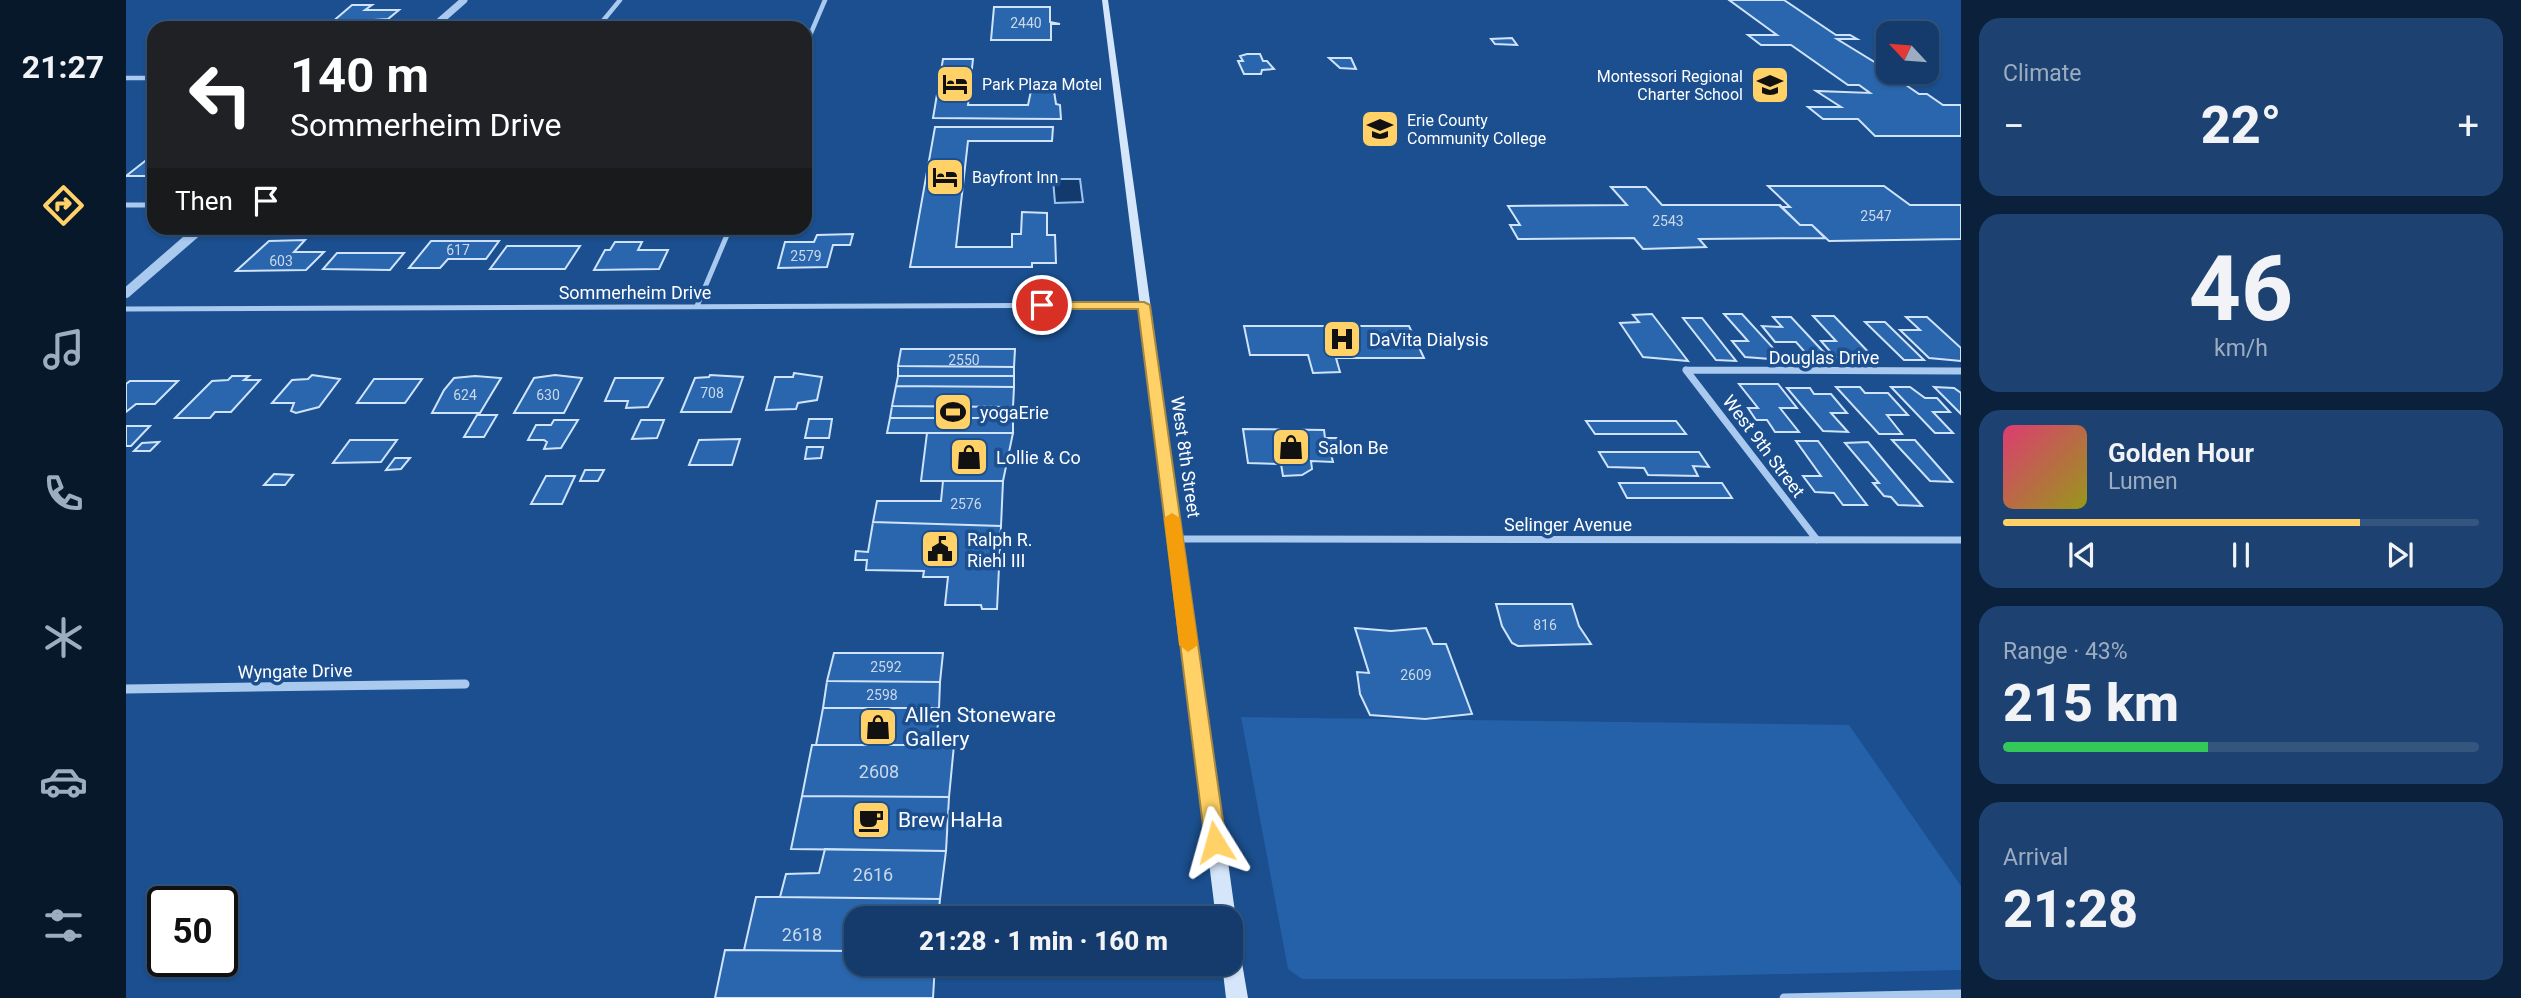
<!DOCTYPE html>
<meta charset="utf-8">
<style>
:root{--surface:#143b6b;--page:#1d4271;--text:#f1f3f6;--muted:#9dadc1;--line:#33557e;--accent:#ffd166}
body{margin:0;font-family:Roboto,sans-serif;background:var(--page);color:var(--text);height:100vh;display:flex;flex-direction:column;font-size:26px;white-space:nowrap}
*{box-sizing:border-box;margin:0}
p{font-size:23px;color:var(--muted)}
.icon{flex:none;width:38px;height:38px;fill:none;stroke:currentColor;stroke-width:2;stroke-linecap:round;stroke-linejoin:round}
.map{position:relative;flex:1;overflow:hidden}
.panel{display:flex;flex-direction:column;gap:18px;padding:18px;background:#0b203b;width:560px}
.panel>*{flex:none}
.banner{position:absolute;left:21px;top:21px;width:665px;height:214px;border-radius:21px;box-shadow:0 2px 5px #0004,0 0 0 2px var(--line);background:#202124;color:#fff;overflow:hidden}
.needle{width:46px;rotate:296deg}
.tools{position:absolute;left:1750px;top:21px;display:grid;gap:14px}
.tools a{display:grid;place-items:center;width:63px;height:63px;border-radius:14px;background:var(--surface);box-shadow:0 2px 5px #0004,0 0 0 2px var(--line);font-size:35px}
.speed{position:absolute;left:21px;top:886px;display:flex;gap:14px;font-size:35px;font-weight:700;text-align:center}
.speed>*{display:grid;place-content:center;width:91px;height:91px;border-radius:50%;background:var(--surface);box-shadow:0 2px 5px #0004,0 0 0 2px var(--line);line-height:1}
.speed .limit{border:4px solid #111;border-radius:10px;background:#fff;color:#111}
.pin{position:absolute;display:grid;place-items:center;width:60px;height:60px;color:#fff;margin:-30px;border:4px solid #fff;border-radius:50%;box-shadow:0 2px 7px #0007}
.me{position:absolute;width:77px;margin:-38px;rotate:352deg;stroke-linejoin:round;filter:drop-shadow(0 0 5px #0008)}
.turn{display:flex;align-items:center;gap:24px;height:147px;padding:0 28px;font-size:32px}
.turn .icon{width:91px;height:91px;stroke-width:2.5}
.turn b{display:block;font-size:49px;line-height:60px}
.then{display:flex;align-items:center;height:66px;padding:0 28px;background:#0003;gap:14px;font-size:26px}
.big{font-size:52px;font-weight:800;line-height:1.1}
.panel .card{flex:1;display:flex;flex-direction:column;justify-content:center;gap:10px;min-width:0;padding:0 24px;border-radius:21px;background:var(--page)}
.panel .dial{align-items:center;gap:0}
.dial b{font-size:91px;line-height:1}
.song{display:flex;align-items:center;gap:21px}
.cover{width:84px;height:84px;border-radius:10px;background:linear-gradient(135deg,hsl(340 70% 55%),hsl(60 70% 35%))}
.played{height:7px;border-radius:4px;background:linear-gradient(90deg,var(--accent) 75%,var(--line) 75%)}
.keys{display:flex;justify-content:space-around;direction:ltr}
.heat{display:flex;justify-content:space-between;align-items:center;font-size:38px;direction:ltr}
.charge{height:10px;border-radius:5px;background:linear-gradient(90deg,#34c759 43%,var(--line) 0)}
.trip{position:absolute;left:718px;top:906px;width:399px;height:70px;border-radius:21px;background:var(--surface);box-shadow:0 2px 5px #0004,0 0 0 2px var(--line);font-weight:800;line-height:70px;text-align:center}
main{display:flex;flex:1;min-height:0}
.menu{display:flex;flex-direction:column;width:126px;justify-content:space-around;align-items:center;background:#08182b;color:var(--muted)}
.menu .icon{width:49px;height:49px}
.menu .on{color:var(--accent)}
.menu b{font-size:32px;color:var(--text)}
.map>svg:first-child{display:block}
.green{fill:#2461a8}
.water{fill:#123a6d;stroke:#9cc4f0;stroke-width:2}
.building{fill:#2a66ad;stroke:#cfe3fa;stroke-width:2}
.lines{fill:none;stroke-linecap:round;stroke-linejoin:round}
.minor-far3{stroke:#a9c9ee;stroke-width:4.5}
.minor-far2{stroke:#a9c9ee;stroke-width:5}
.minor-far1{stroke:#a9c9ee;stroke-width:7}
.minor{stroke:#a9c9ee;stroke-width:9}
.tertiary-far1{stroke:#a9c9ee;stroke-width:7}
.tertiary{stroke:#a9c9ee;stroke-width:10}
.secondary{fill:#d6e6fa;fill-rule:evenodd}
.route{fill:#ffd166;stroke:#a68842;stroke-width:2}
.slow{fill:#f59e0b}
.labels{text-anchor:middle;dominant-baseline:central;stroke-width:7;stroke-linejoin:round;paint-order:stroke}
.number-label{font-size:14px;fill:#cad9ea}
.far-poi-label{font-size:16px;fill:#fff;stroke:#1b4f8f;text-anchor:start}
.street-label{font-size:18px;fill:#fff;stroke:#1b4f8f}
.poi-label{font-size:18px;fill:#fff;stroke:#1b4f8f;text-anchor:start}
.near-number-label{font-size:18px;fill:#cad9ea}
.near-poi-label{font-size:21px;fill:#fff;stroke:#1b4f8f;text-anchor:start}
</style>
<main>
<nav class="menu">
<b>21:27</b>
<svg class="icon on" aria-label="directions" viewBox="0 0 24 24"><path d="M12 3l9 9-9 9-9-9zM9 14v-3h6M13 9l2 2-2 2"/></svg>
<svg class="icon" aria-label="music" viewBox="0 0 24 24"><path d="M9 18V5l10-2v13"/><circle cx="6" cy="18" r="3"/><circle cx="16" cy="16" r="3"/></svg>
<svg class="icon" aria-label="phone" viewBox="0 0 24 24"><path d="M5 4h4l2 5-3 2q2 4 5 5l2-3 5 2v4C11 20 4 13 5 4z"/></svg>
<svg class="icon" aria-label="climate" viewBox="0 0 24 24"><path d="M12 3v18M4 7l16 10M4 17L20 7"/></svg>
<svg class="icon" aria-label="car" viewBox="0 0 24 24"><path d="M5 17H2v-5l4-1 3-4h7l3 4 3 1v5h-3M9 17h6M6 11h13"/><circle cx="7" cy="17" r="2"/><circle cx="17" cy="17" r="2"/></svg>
<svg class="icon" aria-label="filters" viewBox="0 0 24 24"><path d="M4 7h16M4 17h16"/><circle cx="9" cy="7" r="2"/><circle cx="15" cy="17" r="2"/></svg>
</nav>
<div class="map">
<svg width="1835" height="998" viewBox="0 0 1835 998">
<rect width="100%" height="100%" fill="#1b4f8f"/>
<path class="green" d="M 1115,717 L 1723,725 L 1835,886 L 1835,970 L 1440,979 L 1176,979 L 1162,969 Z"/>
<path class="water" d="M 927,179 L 954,179 L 957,202 L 929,203 Z"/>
<path class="building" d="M 1603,0 L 1658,0 L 1710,35 L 1724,35 L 1731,39 L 1711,39 L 1786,85 L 1780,85 L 1793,94 L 1801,94 L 1817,105 L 1835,105 L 1835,136 L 1749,136 L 1732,119 L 1697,119 L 1682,107 L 1715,107 L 1690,91 L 1744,93 L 1733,85 L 1722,85 L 1665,45 L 1635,45 L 1622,35 L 1651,35 Z
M 226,5 L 246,5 L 239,10 L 273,10 L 262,19 L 205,23 Z
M 868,7 L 924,7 L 924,22 L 934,24 L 925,24 L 925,40 L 865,40 Z
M 1386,38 L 1391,45 L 1369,44 L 1365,39 Z
M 1121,54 L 1134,54 L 1137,61 L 1141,61 L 1148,69 L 1136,70 L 1135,74 L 1118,74 L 1112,61 L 1117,61 L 1114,56 Z
M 1203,58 L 1225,58 L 1230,69 L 1214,68 Z
M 817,59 L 847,59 L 842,105 L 902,105 L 905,91 L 928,91 L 930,104 L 934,105 L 935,119 L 807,118 Z
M 809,127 L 927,127 L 926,141 L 842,141 L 830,247 L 886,247 L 886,234 L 895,234 L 896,212 L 921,213 L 921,235 L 929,235 L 930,263 L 906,263 L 906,267 L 784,267 Z
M 28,154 L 28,172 L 23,176 L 0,176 Z
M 1642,186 L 1758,186 L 1784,205 L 1835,205 L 1835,239 L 1703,241 L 1686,225 L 1674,225 L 1655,207 L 1664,207 Z
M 1485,187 L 1520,187 L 1536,205 L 1654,205 L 1674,225 L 1686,225 L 1699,238 L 1573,239 L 1580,247 L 1517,249 L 1508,238 L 1392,239 L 1384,225 L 1394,225 L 1382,206 L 1501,205 Z
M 727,234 L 724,245 L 707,245 L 701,267 L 652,268 L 659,242 L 688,242 L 691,235 Z
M 179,240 L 168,252 L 198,252 L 180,270 L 110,271 L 143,241 Z
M 305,241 L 373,241 L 360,259 L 322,259 L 314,268 L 283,268 Z
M 489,242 L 516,242 L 512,250 L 542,250 L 533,269 L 468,270 L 479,250 L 484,250 Z
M 381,246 L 454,246 L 439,269 L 364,269 Z
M 211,253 L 278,253 L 264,270 L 197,269 Z
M 1526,314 L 1562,361 L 1517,357 L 1494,323 L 1513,322 L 1507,315 Z
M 1598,314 L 1616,314 L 1658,360 L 1619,357 L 1606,341 L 1622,341 Z
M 1687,316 L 1708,316 L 1750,360 L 1709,357 L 1695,341 L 1710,341 Z
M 1647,317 L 1665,317 L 1706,361 L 1686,360 L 1670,342 L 1649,342 L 1636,326 L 1656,327 Z
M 1780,317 L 1801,317 L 1835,348 L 1835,361 L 1803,358 L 1774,330 L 1794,330 Z
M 1557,318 L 1576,318 L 1610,361 L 1590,360 Z
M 1739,322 L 1759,322 L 1798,360 L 1778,360 Z
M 1118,326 L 1283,326 L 1298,358 L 1210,358 L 1214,372 L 1187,373 L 1182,355 L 1124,355 Z
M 775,349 L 889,349 L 888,367 L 772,366 Z
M 772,366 L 888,367 L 888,376 L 772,376 Z
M 668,373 L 696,377 L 691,400 L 672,403 L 670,409 L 640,410 L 649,377 L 667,377 Z
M 186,375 L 214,379 L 193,407 L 170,413 L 165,411 L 168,403 L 146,403 L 166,380 L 182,379 Z
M 429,375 L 456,378 L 438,413 L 388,413 L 408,378 Z
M 584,375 L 617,377 L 605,412 L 555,412 L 569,378 L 583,377 Z
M 106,376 L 123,376 L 118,380 L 134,380 L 105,412 L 89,412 L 84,418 L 49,418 L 86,381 L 102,380 Z
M 349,376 L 375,378 L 354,413 L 306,413 L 318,390 L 328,378 Z
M 772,376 L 888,376 L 888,387 L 770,386 Z
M 489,378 L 537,378 L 522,407 L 500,408 L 502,401 L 479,401 Z
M 248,379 L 296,379 L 279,403 L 231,403 Z
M 4,381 L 52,381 L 29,404 L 10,404 L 0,412 L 0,384 Z
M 1613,384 L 1652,384 L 1671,408 L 1654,408 L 1673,432 L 1649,432 L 1641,420 L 1630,420 L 1622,408 L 1632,408 Z
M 770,386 L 888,387 L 887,407 L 766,406 Z
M 1710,387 L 1734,387 L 1739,393 L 1762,393 L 1782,415 L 1761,415 L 1776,434 L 1753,434 Z
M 1765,387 L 1784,387 L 1799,398 L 1811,398 L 1824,412 L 1807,412 L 1827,433 L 1809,433 Z
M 1808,387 L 1828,388 L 1835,393 L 1835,414 Z
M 1661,388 L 1684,388 L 1688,394 L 1705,394 L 1721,413 L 1705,413 L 1722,432 L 1697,431 Z
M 766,406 L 887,407 L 887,418 L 764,418 Z
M 351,415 L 371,415 L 358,437 L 338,437 Z
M 764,418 L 887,418 L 887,433 L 761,433 Z
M 683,419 L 706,419 L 703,438 L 679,438 Z
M 428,420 L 452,420 L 435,448 L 418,449 L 421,442 L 418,440 L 402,440 L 410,425 L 425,425 Z
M 515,420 L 538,420 L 531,438 L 506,439 Z
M 1460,421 L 1550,421 L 1560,434 L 1469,434 Z
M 0,426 L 24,426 L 5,446 L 0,446 Z
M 1117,429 L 1198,430 L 1199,438 L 1215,438 L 1218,446 L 1203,446 L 1207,462 L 1185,461 L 1186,469 L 1176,475 L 1157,476 L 1155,464 L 1122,463 Z
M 801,433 L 887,433 L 877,481 L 795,481 Z
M 614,439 L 606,465 L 563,465 L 573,440 Z
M 224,440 L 271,440 L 255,462 L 207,463 Z
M 1766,440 L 1789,440 L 1826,482 L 1804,481 Z
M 1670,441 L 1692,441 L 1741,505 L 1717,505 L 1708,493 L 1689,492 L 1677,476 L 1695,476 Z
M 33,442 L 24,451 L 8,451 L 16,443 Z
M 1742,442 L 1796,506 L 1772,505 L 1765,497 L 1758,496 L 1747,483 L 1753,483 L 1719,443 Z
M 681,447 L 697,447 L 695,458 L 679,459 Z
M 1473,452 L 1573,452 L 1583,467 L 1567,466 L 1572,476 L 1522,475 L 1518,468 L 1482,467 Z
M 269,458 L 284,458 L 275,469 L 260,470 Z
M 459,470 L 478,470 L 472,481 L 454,481 Z
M 148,474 L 167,475 L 159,485 L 138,485 Z
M 420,476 L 449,476 L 436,504 L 405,504 Z
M 817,481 L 877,481 L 875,526 L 747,522 L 751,501 L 815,501 Z
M 1493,483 L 1596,483 L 1606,498 L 1501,498 Z
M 747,522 L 875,526 L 871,609 L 856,609 L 855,605 L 819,605 L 822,577 L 797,577 L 798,571 L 740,570 L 741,560 L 729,560 L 730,551 L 742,552 Z
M 1370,604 L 1446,604 L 1453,626 L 1465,644 L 1392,646 L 1386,643 L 1376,626 Z
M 1229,628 L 1265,631 L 1300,628 L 1307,644 L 1320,644 L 1346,714 L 1299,719 L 1244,715 L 1234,694 L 1231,672 L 1243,673 Z
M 708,653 L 817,653 L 814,682 L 701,681 Z
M 701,681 L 814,682 L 813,708 L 697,708 Z
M 697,708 L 813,708 L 811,735 L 828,735 L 828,745 L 690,745 Z
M 686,745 L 828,745 L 823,797 L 676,796 Z
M 676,796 L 823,797 L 820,851 L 665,849 Z
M 699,849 L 820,851 L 814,899 L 654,897 L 660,874 L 693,873 Z
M 630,897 L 654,897 L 814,899 L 812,919 L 730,919 L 730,951 L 618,950 Z
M 599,950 L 730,951 L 730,964 L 809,964 L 807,998 L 589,998 Z"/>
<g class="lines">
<path class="minor-far3" d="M 471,28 L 494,0
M 679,47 L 699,0
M 0,78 L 28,78"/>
<path class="minor-far2" d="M 0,205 L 28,205
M 571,306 L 604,228
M 0,309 L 1018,305"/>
<path class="minor-far1" d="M 1560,370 L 1835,371
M 1560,370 L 1691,540
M 1049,539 L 1835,540"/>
<path class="minor" d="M 0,689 L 339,684
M 1658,998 L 1835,994"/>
<path class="tertiary-far1" d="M 306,28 L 338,0"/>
<path class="tertiary" d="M 0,293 L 75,228"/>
<path class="secondary" d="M 976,0 L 982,0 L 1110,919 L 1104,927 L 1104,919 L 1090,919 Z
M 1104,942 L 1111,944 L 1114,951 L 1122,998 L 1100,998 L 1096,964 L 1104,964 Z"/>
</g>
<path class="route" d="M 1018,302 L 1024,305 L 1100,842 L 1097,848 L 1089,851 L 1082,848 L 1079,842 L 1012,309 L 916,309 L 909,305 L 916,302 Z"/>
<path class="slow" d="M 1046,513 L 1054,518 L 1072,645 L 1062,652 L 1053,645 L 1038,518 Z"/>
<defs>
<symbol id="hotel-square" viewBox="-11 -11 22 22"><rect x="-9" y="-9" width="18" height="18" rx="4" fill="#ffd166" stroke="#1b4f8f"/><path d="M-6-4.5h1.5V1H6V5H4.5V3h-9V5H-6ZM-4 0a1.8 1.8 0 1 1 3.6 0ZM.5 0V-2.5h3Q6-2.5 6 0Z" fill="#111"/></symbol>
<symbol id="school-square" viewBox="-11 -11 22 22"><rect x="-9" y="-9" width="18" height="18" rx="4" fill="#ffd166" stroke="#1b4f8f"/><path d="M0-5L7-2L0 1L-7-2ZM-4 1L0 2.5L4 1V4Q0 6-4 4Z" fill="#111"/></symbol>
<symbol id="university-square" viewBox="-11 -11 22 22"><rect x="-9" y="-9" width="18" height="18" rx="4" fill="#ffd166" stroke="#1b4f8f"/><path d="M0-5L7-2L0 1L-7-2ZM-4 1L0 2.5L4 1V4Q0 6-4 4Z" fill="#111"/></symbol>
<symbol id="hospital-square" viewBox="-11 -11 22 22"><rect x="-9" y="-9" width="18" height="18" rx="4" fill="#ffd166" stroke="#1b4f8f"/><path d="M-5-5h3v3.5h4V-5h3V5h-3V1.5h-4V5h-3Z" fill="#111"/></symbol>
<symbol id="stadium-square" viewBox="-11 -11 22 22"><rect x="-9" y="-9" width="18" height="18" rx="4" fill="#ffd166" stroke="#1b4f8f"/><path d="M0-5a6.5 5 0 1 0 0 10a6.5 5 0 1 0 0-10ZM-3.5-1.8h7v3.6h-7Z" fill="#111"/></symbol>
<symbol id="shop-square" viewBox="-11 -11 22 22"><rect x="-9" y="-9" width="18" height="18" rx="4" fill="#ffd166" stroke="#1b4f8f"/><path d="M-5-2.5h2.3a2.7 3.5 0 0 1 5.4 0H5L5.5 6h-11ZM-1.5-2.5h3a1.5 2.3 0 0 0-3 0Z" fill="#111"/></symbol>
<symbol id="civic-square" viewBox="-11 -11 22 22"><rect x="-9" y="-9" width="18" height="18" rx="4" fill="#ffd166" stroke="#1b4f8f"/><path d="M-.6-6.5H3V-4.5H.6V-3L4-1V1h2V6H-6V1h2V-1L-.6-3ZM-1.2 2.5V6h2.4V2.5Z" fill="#111"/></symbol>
<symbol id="cafe-square" viewBox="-11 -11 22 22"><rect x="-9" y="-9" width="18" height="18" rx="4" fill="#ffd166" stroke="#1b4f8f"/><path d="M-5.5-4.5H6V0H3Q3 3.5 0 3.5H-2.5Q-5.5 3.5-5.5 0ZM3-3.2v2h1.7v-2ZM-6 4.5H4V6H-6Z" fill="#111"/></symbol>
</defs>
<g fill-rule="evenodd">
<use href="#hotel-square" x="807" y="62" width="44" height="44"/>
<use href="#school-square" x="1622" y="63" width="44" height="44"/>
<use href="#university-square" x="1232" y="107" width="44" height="44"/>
<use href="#hotel-square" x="797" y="155" width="44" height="44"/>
<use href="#hospital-square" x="1194" y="317" width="44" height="44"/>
<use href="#stadium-square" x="805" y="390" width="44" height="44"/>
<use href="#shop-square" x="1143" y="425" width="44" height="44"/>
<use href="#shop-square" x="821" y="435" width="44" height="44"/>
<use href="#civic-square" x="792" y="527" width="44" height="44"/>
<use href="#shop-square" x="730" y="705" width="44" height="44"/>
<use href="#cafe-square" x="723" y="798" width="44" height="44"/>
</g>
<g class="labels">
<g class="number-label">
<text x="900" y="23">2440</text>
<text x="1750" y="216">2547</text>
<text x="1542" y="221">2543</text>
<text x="332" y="250">617</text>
<text x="680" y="256">2579</text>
<text x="155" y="261">603</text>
<text x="838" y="360">2550</text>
<text x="586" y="393">708</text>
<text x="339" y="395">624</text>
<text x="422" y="395">630</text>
<text x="840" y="504">2576</text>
<text x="1419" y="625">816</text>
<text x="760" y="667">2592</text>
<text x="1290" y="675">2609</text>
<text x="756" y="695">2598</text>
</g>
<g class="far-poi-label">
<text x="1617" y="76" text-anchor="end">Montessori Regional<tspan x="1617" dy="18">Charter School</tspan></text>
<text x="856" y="84">Park Plaza Motel</text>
<text x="1281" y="120">Erie County<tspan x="1281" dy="18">Community College</tspan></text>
<text x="846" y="177">Bayfront Inn</text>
</g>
<g class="street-label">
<text x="509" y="292">Sommerheim Drive</text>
<text x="1698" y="357">Douglas Drive</text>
<text transform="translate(1638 446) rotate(53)">West 9th Street</text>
<text transform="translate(1060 457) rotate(82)">West 8th Street</text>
<text x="1442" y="524">Selinger Avenue</text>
<text transform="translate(169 671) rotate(-1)">Wyngate Drive</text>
</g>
<g class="poi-label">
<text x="1243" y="339">DaVita Dialysis</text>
<text x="854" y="412">yogaErie</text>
<text x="1192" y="447">Salon Be</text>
<text x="870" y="457">Lollie &amp; Co</text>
<text x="841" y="539">Ralph R.<tspan x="841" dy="21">Riehl III</tspan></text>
</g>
<g class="near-number-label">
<text x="753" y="771">2608</text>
<text x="747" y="874">2616</text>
<text x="676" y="934">2618</text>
</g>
<g class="near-poi-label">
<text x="779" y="715">Allen Stoneware<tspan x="779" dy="24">Gallery</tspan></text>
<text x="772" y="820">Brew HaHa</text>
</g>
</g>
</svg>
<div class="tools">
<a><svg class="needle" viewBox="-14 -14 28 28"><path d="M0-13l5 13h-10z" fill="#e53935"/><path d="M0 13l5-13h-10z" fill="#9dadc1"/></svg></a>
</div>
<div class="speed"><div class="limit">50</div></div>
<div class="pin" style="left:916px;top:305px;background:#d93025"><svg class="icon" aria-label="arrive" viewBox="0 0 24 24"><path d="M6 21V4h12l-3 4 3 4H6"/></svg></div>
<svg class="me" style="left:1089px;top:842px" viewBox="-20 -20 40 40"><path d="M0-17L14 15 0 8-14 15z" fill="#ffd166" stroke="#fff" stroke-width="4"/></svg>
<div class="trip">21:28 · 1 min · 160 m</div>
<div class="banner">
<div class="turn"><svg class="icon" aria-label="left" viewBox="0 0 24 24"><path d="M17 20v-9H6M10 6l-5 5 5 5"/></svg><div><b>140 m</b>Sommerheim Drive</div></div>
<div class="then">Then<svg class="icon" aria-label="arrive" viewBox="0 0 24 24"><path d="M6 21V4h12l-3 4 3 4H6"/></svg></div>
</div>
</div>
<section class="panel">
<div class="card"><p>Climate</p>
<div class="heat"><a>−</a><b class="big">22°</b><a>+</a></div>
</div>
<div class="card dial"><b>46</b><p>km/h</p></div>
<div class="card">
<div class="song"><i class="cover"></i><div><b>Golden Hour</b><p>Lumen</p></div></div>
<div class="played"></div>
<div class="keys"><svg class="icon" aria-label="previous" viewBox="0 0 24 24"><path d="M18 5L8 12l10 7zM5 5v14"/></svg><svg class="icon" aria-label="pause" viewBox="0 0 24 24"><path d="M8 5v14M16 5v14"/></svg><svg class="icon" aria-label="next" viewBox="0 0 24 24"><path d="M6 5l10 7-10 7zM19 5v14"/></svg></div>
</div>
<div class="card"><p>Range · 43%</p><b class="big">215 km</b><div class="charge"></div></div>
<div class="card"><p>Arrival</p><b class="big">21:28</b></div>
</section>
</main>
